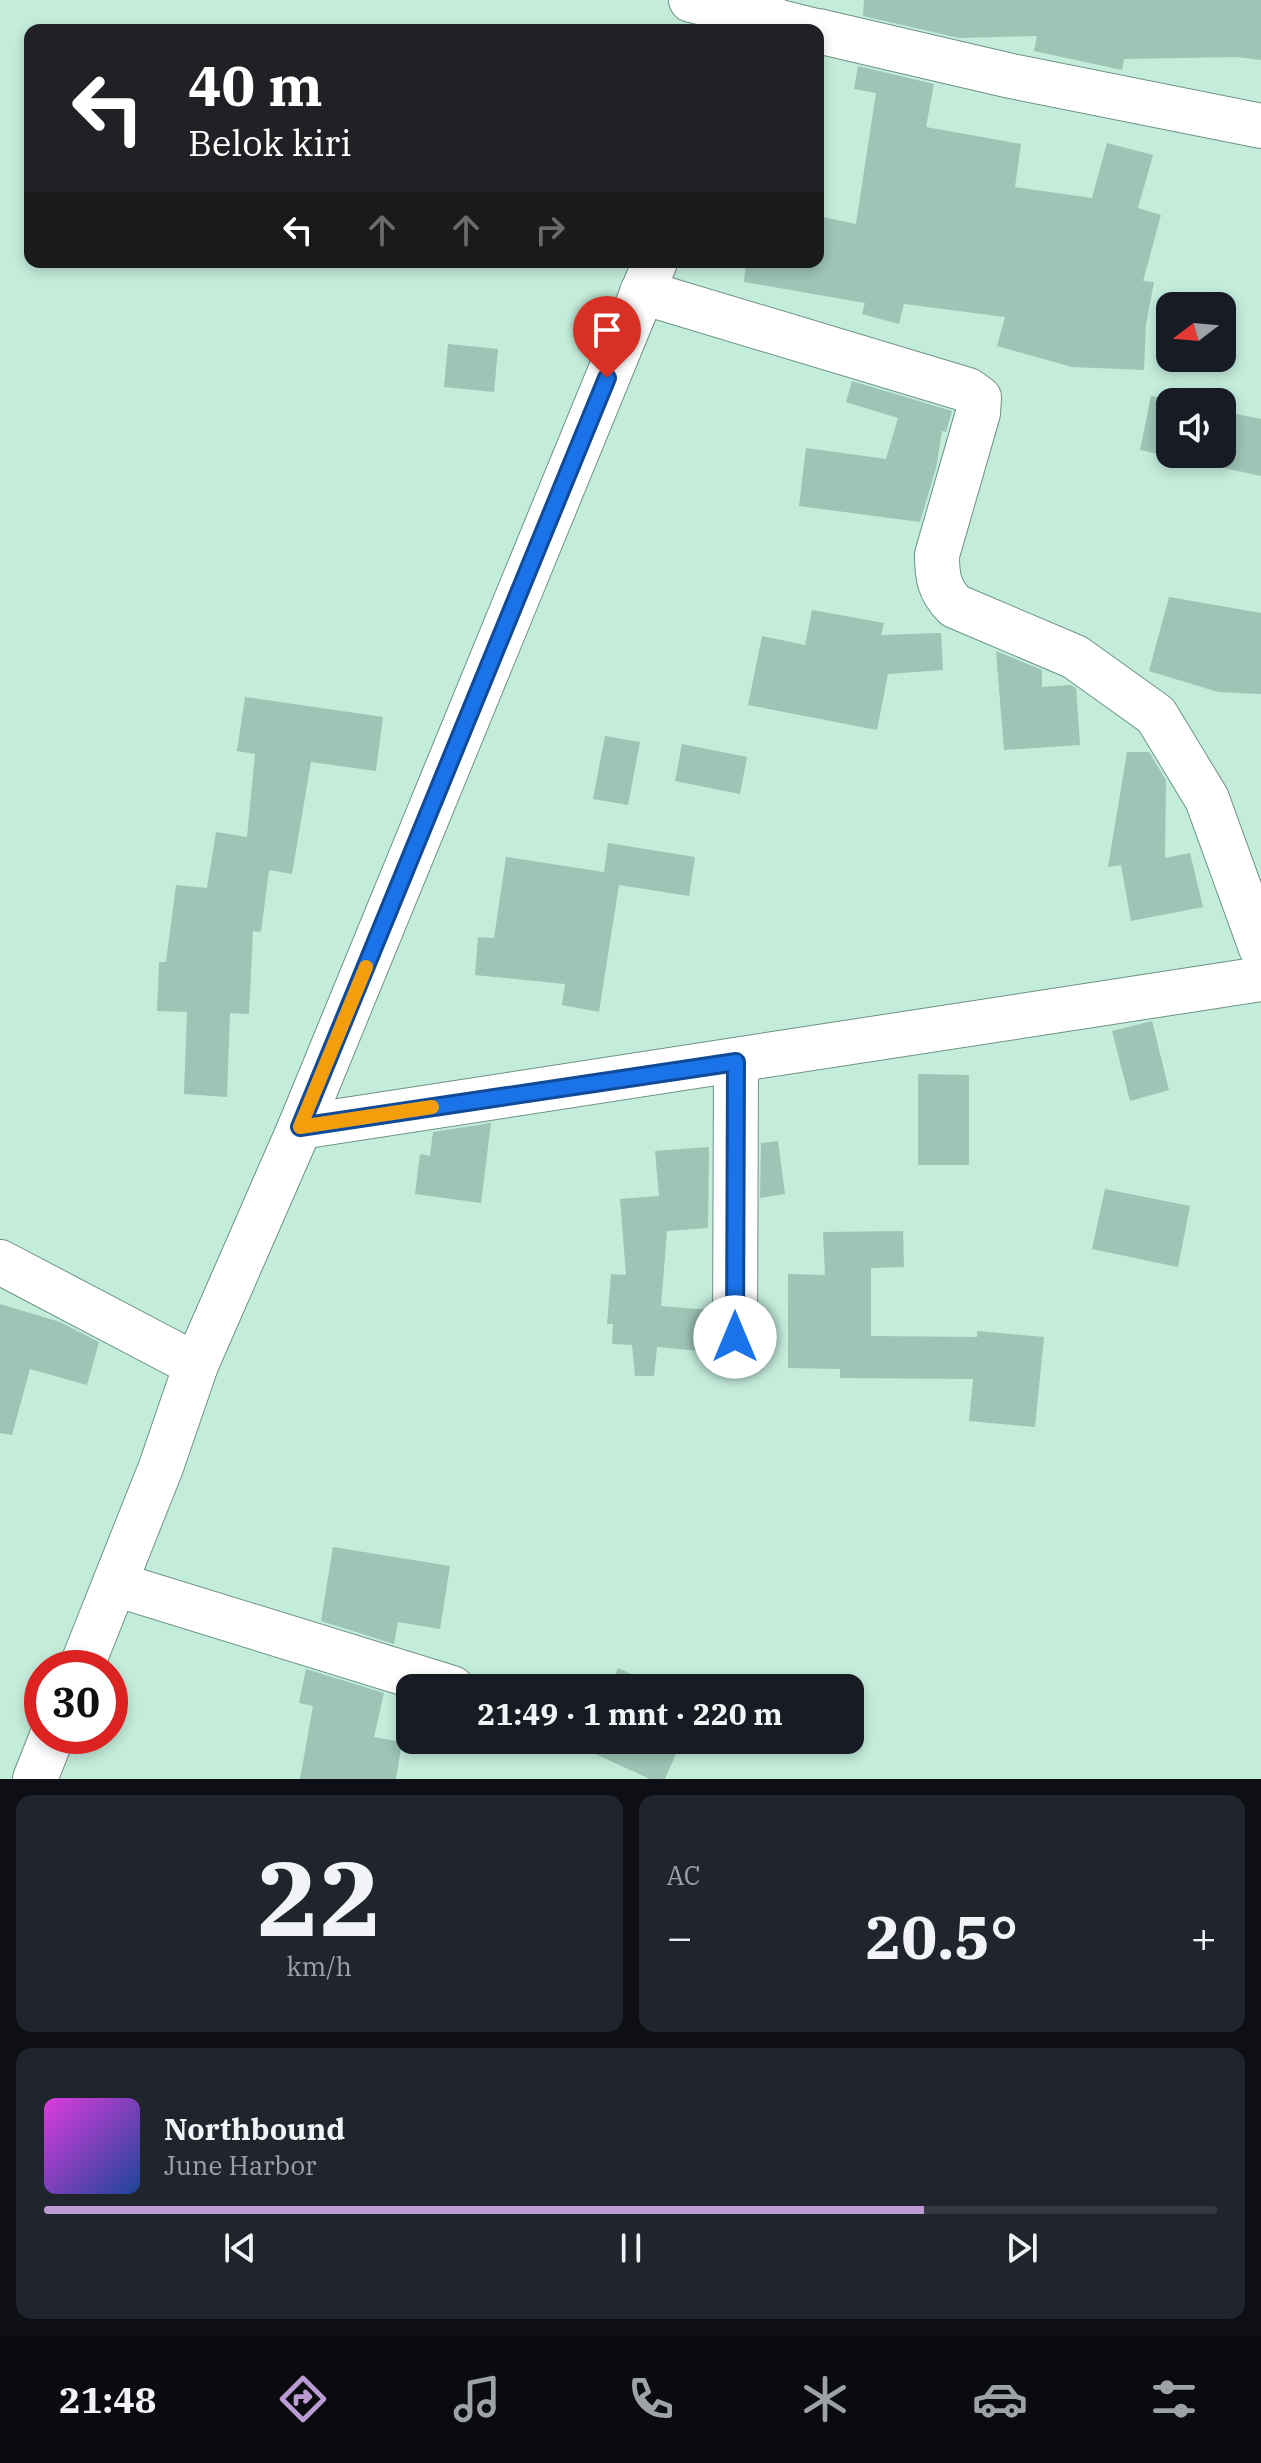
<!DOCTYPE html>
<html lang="id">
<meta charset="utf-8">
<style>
:root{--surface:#171b24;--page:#20242c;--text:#f1f3f6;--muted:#9ea1a6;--line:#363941;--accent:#ba9cd2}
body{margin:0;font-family:"IBM Plex Serif",serif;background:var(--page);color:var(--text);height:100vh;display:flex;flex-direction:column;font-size:30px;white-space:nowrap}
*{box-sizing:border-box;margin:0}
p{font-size:26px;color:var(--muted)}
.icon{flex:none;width:44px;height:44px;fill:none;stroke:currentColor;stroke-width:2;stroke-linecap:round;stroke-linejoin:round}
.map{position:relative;height:1779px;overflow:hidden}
.details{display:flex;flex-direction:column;gap:16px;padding:16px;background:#0d0f14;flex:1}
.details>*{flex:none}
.hud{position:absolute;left:24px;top:24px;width:800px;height:244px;border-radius:16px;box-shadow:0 4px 12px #0003;background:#202124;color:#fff;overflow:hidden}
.needle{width:52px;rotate:254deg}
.controls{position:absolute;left:1156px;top:292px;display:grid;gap:16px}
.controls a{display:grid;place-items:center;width:80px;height:80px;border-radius:16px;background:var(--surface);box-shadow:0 4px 12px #0003;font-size:40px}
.speed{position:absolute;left:24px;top:1650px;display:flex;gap:16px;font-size:40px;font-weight:700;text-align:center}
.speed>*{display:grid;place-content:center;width:104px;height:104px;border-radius:50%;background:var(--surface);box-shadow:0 4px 12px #0003;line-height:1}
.speed .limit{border:12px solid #d22;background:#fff;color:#111}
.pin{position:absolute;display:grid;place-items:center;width:68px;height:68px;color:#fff;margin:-82px -34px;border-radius:50% 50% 50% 0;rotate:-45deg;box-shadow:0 0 8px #0007}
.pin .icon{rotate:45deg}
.me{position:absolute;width:88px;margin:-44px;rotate:0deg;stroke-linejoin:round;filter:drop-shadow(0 0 6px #0008)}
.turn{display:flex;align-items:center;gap:28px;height:168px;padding:0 32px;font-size:36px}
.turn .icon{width:104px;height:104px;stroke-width:2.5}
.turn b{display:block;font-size:56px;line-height:68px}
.lanes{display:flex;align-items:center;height:76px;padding:0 32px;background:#0003;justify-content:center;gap:40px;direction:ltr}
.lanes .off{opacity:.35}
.big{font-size:60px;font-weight:700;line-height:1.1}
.details .widget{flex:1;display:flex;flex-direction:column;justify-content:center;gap:12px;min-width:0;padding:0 28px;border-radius:16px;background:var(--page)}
.details .dial{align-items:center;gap:0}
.dial b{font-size:104px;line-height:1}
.song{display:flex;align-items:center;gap:24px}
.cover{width:96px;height:96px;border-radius:12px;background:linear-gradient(135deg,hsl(300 70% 55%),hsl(220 70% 35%))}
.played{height:8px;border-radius:4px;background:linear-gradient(90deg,var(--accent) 75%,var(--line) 75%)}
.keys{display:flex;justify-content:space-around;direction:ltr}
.heat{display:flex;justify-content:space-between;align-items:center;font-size:44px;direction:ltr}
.details .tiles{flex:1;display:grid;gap:16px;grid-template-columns:1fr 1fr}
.widget:last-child{grid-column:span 2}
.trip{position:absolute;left:396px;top:1674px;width:468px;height:80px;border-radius:16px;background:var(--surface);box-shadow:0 4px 12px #0003;font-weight:700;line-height:80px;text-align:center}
.menu{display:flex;height:128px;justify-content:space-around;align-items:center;background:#090b0e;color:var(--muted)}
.menu .icon{width:56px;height:56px}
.menu .on{color:var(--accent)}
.menu b{font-size:36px;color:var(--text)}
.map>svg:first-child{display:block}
.building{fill:#9dc4b5}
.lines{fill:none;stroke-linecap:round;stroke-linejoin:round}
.minor-casing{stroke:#6d9385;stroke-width:46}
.highway-casing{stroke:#6d9385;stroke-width:46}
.minor{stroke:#fff;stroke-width:44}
.highway{stroke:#fff;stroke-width:44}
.route-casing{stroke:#114b97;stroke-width:20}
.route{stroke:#1a73e8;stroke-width:14}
.slow{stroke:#f59e0b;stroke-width:14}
</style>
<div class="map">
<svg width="1261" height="1779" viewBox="0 0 1261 1779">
<rect width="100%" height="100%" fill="#c3ecdb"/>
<path class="building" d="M 864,0 L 1261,0 L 1261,60 L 1236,57 L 1124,59 L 1122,70 L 1034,51 L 1037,36 L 959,38 L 863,16 Z
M 858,66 L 934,84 L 926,127 L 1021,144 L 1015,187 L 1092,198 L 1107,143 L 1153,155 L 1138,208 L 1161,215 L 1143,281 L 1154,282 L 1146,324 L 1144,370 L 1072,367 L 997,346 L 1005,317 L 904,304 L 899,324 L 862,314 L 865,303 L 744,282 L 746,262 L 818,262 L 818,216 L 856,224 L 876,93 L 854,89 Z
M 448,344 L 498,349 L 494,392 L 444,387 Z
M 852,381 L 952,411 L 946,432 L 942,431 L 936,468 L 920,522 L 799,506 L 806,448 L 886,459 L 898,418 L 846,402 Z
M 1151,396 L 1181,402 L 1170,402 L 1170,454 L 1222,454 L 1222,411 L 1261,419 L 1261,476 L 1140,450 Z
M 1169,597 L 1261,613 L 1261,694 L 1218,692 L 1149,671 Z
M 812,610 L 884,623 L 881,635 L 941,633 L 943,670 L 888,674 L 877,730 L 748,705 L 762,636 L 805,645 Z
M 996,651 L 1042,670 L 1042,687 L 1071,685 L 1076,688 L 1080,745 L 1004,750 Z
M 245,697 L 383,717 L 376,771 L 311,762 L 292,874 L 269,870 L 261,932 L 253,931 L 249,1014 L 230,1013 L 227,1097 L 184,1094 L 187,1012 L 157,1011 L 159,962 L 166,962 L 176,885 L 207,888 L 216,832 L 247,837 L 255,754 L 237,751 Z
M 605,736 L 640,742 L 628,805 L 593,799 Z
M 682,744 L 747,757 L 740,794 L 675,781 Z
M 1127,752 L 1149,752 L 1166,780 L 1165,858 L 1190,853 L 1203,907 L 1131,921 L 1121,865 L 1108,867 Z
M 608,843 L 695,857 L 689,896 L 619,885 L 599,1012 L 562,1005 L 565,984 L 475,975 L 478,937 L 494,938 L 506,857 L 604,872 Z
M 1152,1021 L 1169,1090 L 1130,1101 L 1112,1031 Z
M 918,1074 L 969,1075 L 969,1165 L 918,1165 Z
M 491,1123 L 481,1203 L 415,1194 L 420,1154 L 430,1156 L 433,1132 Z
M 778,1141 L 785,1194 L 760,1198 L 761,1143 Z
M 709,1147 L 708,1228 L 667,1231 L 661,1306 L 710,1310 L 710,1352 L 657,1347 L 654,1376 L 635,1376 L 632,1345 L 612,1344 L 613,1324 L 607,1324 L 611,1274 L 626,1275 L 620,1199 L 659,1196 L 655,1151 Z
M 1105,1189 L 1190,1206 L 1178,1267 L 1092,1249 Z
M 903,1231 L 904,1267 L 871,1268 L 871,1336 L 977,1337 L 977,1331 L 1044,1337 L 1035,1427 L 969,1421 L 973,1379 L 840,1378 L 840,1369 L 788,1368 L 788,1274 L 825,1275 L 823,1232 Z
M 0,1304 L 60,1322 L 99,1342 L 87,1385 L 30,1369 L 12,1435 L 0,1433 Z
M 333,1547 L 450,1566 L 440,1629 L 398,1622 L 394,1644 L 321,1621 Z
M 618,1668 L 662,1688 L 609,1688 Z
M 306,1669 L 384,1693 L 374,1737 L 402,1742 L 396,1779 L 300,1779 L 313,1706 L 299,1703 Z
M 586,1740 L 682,1740 L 665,1779 L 650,1779 L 582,1748 Z"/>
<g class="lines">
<defs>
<path id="minor" d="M 691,0 L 812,30
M 818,31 L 1011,76 L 1261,126
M 642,292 L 968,390 L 979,398 L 978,413 L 937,555 C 937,577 939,590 955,606 L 1075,657 L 1156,715 L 1207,799 L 1261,948
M 300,1127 L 1261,979
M 0,1262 L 196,1365
M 735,1337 L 736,1062
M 115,1584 L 452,1688"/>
<path id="highway" d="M 751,30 L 763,0
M 81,1668 L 161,1467 L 196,1365 L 300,1127 L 655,262
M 35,1779 L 52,1736"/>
</defs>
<use href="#minor" class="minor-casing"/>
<use href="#highway" class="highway-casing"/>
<use href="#minor" class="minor"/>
<use href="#highway" class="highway"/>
</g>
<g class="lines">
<defs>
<path id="route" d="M 607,378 L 300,1127 L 736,1062 L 735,1337"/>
</defs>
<use href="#route" class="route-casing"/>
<use href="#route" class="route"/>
<path class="slow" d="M 366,967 L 300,1127 L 432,1107"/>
</g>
</svg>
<div class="controls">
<a><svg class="needle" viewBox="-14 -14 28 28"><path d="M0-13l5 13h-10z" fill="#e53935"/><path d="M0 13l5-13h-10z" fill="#9ea1a6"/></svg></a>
<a><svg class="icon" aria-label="sound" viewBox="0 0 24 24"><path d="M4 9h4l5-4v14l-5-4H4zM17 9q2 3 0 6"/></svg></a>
</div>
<div class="speed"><div class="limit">30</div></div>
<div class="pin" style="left:607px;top:378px;background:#d93025"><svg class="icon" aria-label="arrive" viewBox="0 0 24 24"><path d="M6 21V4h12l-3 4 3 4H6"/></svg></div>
<svg class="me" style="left:735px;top:1337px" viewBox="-20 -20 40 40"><circle r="19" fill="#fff"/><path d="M0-13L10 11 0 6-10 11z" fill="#1a73e8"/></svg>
<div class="trip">21:49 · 1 mnt · 220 m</div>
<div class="hud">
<div class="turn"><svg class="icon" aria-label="left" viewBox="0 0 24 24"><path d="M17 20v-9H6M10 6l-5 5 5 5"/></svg><div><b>40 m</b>Belok kiri</div></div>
<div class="lanes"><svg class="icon" aria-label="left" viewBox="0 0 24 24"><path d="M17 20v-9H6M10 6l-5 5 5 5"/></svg><svg class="icon off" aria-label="ahead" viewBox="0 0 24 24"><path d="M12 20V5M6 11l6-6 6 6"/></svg><svg class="icon off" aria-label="ahead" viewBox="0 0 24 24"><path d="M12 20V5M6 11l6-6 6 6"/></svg><svg class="icon off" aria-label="right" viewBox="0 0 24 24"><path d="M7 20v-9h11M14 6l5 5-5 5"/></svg></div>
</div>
</div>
<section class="details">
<div class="tiles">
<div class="widget dial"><b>22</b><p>km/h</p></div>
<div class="widget"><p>AC</p>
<div class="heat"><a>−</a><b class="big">20.5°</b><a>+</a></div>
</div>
<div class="widget">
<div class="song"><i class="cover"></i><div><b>Northbound</b><p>June Harbor</p></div></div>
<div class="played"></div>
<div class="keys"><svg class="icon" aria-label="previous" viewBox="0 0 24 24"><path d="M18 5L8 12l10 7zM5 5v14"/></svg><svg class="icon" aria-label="pause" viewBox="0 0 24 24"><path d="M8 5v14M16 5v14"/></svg><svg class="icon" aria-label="next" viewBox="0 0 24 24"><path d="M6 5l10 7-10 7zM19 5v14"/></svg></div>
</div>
</div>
</section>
<nav class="menu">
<b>21:48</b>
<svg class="icon on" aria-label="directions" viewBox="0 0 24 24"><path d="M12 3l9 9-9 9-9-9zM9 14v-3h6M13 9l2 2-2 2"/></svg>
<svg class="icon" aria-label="music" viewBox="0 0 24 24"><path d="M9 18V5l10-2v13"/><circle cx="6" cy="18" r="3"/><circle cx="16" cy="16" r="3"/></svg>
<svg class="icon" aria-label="phone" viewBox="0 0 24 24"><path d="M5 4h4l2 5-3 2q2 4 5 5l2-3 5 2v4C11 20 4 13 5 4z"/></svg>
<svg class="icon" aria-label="climate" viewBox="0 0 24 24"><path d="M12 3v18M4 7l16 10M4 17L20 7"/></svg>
<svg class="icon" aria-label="car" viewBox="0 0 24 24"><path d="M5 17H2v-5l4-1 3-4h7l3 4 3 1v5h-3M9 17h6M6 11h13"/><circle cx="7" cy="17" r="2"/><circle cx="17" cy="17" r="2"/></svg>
<svg class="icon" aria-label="filters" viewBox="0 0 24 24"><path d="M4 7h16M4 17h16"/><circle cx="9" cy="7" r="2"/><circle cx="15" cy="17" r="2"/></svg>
</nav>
